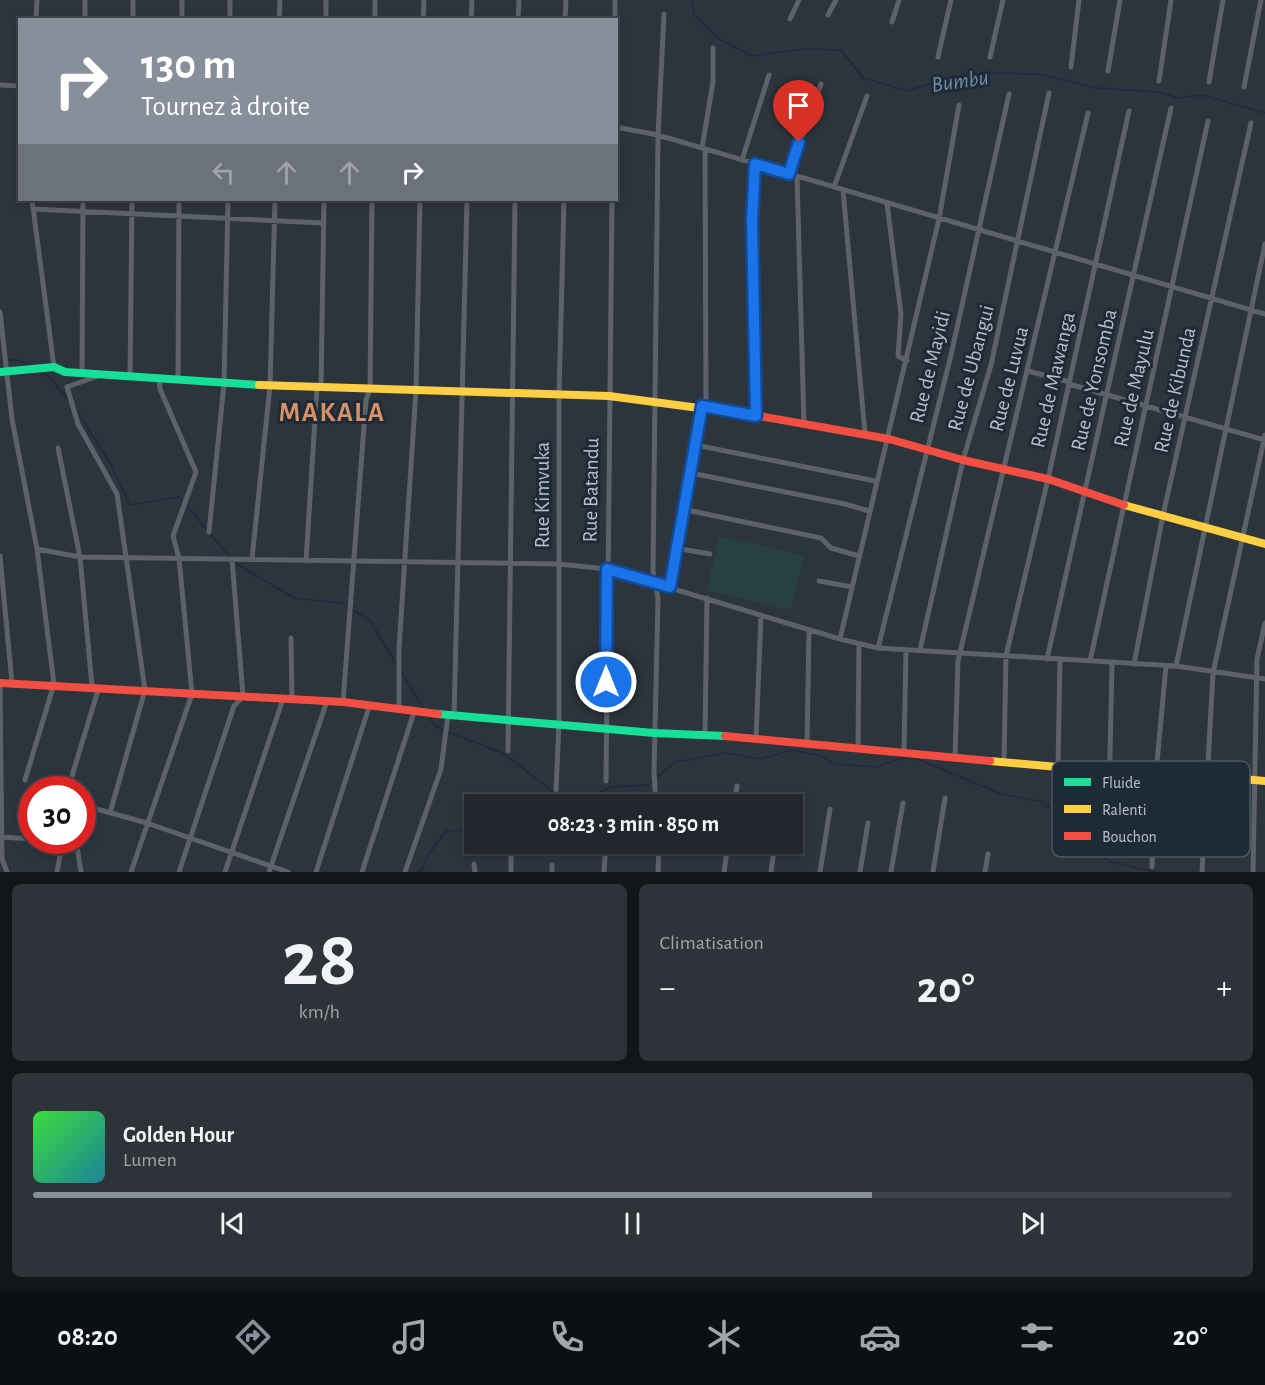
<!DOCTYPE html>
<html lang="fr">
<meta charset="utf-8">
<style>
:root{--surface:#21272d;--page:#2d3339;--text:#f1f3f6;--muted:#a2a5aa;--line:#3e4449;--accent:#868f9a}
body{margin:0;font-family:"Alegreya Sans",sans-serif;background:var(--page);color:var(--text);height:100vh;display:flex;flex-direction:column;font-size:22px;white-space:nowrap}
*{box-sizing:border-box;margin:0}
p{font-size:20px;color:var(--muted)}
.icon{flex:none;width:33px;height:33px;fill:none;stroke:currentColor;stroke-width:2;stroke-linecap:round;stroke-linejoin:round}
.map{position:relative;height:872px;overflow:hidden}
.drawer{display:flex;flex-direction:column;gap:12px;padding:12px;background:#121519;flex:1}
.drawer>*{flex:none}
.hud{position:absolute;left:18px;top:18px;width:600px;height:183px;border-radius:0px;box-shadow:0 3px 9px #0003,0 0 0 2px var(--line);background:#868f9a;color:#fff;overflow:hidden}
.speed{position:absolute;left:18px;top:776px;display:flex;gap:12px;font-size:30px;font-weight:700;text-align:center}
.speed>*{display:grid;place-content:center;width:78px;height:78px;border-radius:50%;background:var(--surface);box-shadow:0 3px 9px #0003,0 0 0 2px var(--line);line-height:1}
.speed .limit{border:9px solid #d22;background:#fff;color:#111}
.pin{position:absolute;display:grid;place-items:center;width:51px;height:51px;color:#fff;margin:-62px -26px;border-radius:50% 50% 50% 0;rotate:-45deg;box-shadow:0 0 6px #0007}
.pin .icon{rotate:45deg}
.me{position:absolute;width:66px;margin:-33px;rotate:0deg;stroke-linejoin:round;filter:drop-shadow(0 0 4px #0008)}
.turn{display:flex;align-items:center;gap:21px;height:126px;padding:0 24px;font-size:27px}
.turn .icon{width:78px;height:78px;stroke-width:2.5}
.turn b{display:block;font-size:42px;line-height:51px}
.lanes{display:flex;align-items:center;height:57px;padding:0 24px;background:#0003;justify-content:center;gap:30px;direction:ltr}
.lanes .off{opacity:.35}
.big{font-size:45px;font-weight:700;line-height:1.1}
.drawer .tile{flex:1;display:flex;flex-direction:column;justify-content:center;gap:9px;min-width:0;padding:0 21px;border-radius:9px;background:var(--page)}
.drawer .dial{align-items:center;gap:0}
.dial b{font-size:78px;line-height:1}
.song{display:flex;align-items:center;gap:18px}
.cover{width:72px;height:72px;border-radius:9px;background:linear-gradient(135deg,hsl(120 70% 55%),hsl(190 70% 35%))}
.played{height:6px;border-radius:3px;background:linear-gradient(90deg,var(--accent) 70%,var(--line) 70%)}
.keys{display:flex;justify-content:space-around;direction:ltr}
.heat{display:flex;justify-content:space-between;align-items:center;font-size:33px;direction:ltr}
.drawer .tiles{flex:1;display:grid;gap:12px;grid-template-columns:1fr 1fr}
.tile:last-child{grid-column:span 2}
.trip{position:absolute;left:464px;top:794px;width:339px;height:60px;border-radius:0px;background:var(--surface);box-shadow:0 3px 9px #0003,0 0 0 2px var(--line);font-weight:700;line-height:60px;text-align:center}
.dock{display:flex;height:96px;justify-content:space-around;align-items:center;background:#0d1012;color:var(--muted)}
.dock .icon{width:42px;height:42px}
.dock .selected{color:var(--accent)}
.dock b{font-size:27px;color:var(--text)}
.map>svg:first-child{display:block}
.green{fill:#294042}
.lines{fill:none;stroke-linecap:round;stroke-linejoin:round}
.stream{stroke:#1a2c41;stroke-width:1.5}
.street{stroke:#5d6269;stroke-width:5}
.fast{stroke:#16e098;stroke-width:8}
.slow{stroke:#ffcf43;stroke-width:8}
.jam{stroke:#f24e42;stroke-width:8}
.route-casing{stroke:#114b97;stroke-width:15}
.route{stroke:#1a73e8;stroke-width:10}
.labels{text-anchor:middle;dominant-baseline:central;stroke-width:6;stroke-linejoin:round;paint-order:stroke}
.street-label{font-size:21px;fill:#b7c0cc;stroke:#1f2a37}
.water-label{font-size:22px;font-style:italic;fill:#708dab;stroke:#1f2a37}
.district-label{font-size:27px;font-weight:bold;letter-spacing:1.5px;fill:#d89166;stroke:#1f2a37}
.key{fill:#1f2a37;stroke:#4d5764;stroke-width:1.5}
.key-label{font-size:16px;fill:#b7c0cc}
</style>
<div class="map">
<svg width="1265" height="872" viewBox="0 0 1265 872">
<rect width="100%" height="100%" fill="#2c343c"/>
<path class="green" d="M 719,536 L 804,556 L 791,610 L 707,590 Z"/>
<g class="lines">
<path class="stream" d="M 692,0 L 694,15 L 716,37 L 752,56 L 805,49 L 841,50 L 863,78 L 907,91 L 949,78 L 989,73 L 1039,74 L 1097,88 L 1159,92 L 1178,98 L 1202,95 L 1265,113
M 7,360 L 19,360 L 30,366
M 40,371 L 48,376 L 68,399
M 76,410 L 111,464 L 130,505 L 179,497 L 184,502
M 187,506 L 207,530
M 210,534 L 230,557
M 235,563 L 294,598 L 341,603 L 348,607
M 352,610 L 370,620 L 397,666
M 401,672 L 424,709
M 428,715 L 434,725 L 444,730
M 448,732 L 503,753 L 560,797 L 592,796 L 612,787 L 648,785 L 652,781
M 656,778 L 675,762 L 726,753 L 760,759 L 792,750 L 822,756 L 835,764 L 876,767 L 904,757 L 920,760 L 1001,794 L 1043,802 L 1109,861 L 1154,872
M 556,804 L 560,798
M 417,872 L 422,870 L 428,855 L 446,831 L 474,830"/>
<path class="street" d="M 85,0 L 85,20
M 133,0 L 133,20
M 326,0 L 326,20
M 828,15 L 836,0
M 790,19 L 799,0
M 36,20 L 37,0
M 182,20 L 182,0
M 230,20 L 230,0
M 279,20 L 280,0
M 375,20 L 375,0
M 423,20 L 424,0
M 471,20 L 472,0
M 518,20 L 519,0
M 565,20 L 566,0
M 615,20 L 615,0
M 892,22 L 899,0
M 938,57 L 951,0
M 990,57 L 1003,0
M 1071,67 L 1079,0
M 1108,71 L 1120,0
M 1159,81 L 1171,0
M 1209,82 L 1223,0
M 0,85 L 20,86
M 1244,87 L 1261,0
M 616,127 L 658,135 L 1265,314
M 702,148 L 713,82 L 713,48
M 705,149 L 706,407
M 742,160 L 769,75
M 755,164 L 752,221 L 756,416
M 789,174 L 821,84
M 797,176 L 804,425
M 834,187 L 867,96
M 843,190 L 865,434
M 32,200 L 54,367
M 887,204 L 901,314 L 898,356 L 907,361
M 33,209 L 323,223
M 0,312 L 12,419 L 37,549 L 54,684 L 25,780
M 1028,371 L 1070,382
M 82,373 L 83,200
M 98,376 L 67,387 L 78,424 L 117,494 L 145,690 L 110,813
M 130,378 L 132,200
M 178,380 L 179,200
M 1069,384 L 1265,440
M 321,387 L 324,200
M 696,445 L 875,481
M 58,448 L 80,557 L 92,686
M 691,473 L 845,504 L 869,511
M 682,509 L 821,538 L 831,548 L 859,556
M 209,532 L 224,384 L 228,200
M 675,548 L 710,554
M 37,549 L 80,557 L 558,564 L 607,569 L 840,639 L 878,648 L 1176,666 L 1265,679
M 0,556 L 12,683
M 252,559 L 270,386 L 275,200
M 306,561 L 317,387
M 819,581 L 852,587
M 670,587 L 702,406
M 291,638 L 292,700
M 840,639 L 939,219 L 959,105
M 878,648 L 951,355 L 1009,94
M 920,650 L 963,460 L 991,365 L 1049,93
M 1047,659 L 1171,108
M 1090,661 L 1208,121
M 1134,664 L 1163,515 L 1251,123
M 1176,666 L 1265,244
M 0,686 L 2,859 L 7,872
M 343,702 L 366,400 L 370,389 L 372,200
M 399,710 L 399,648 L 416,390 L 420,200
M 454,716 L 467,200
M 705,734 L 707,598
M 756,738 L 761,616
M 807,743 L 809,630
M 858,747 L 859,644
M 508,751 L 515,200
M 904,751 L 906,650
M 955,758 L 958,661 L 1088,113
M 1004,761 L 1006,656 L 1048,479 L 1129,111
M 1058,767 L 1060,660
M 606,781 L 612,200
M 68,789 L 99,687
M 556,790 L 559,724 L 559,395 L 564,200
M 656,804 L 654,772 L 658,598 L 653,571 L 658,135 L 664,14
M 734,804 L 737,786
M 782,804 L 783,795
M 82,805 L 147,823 L 288,872
M 2,837 L 32,839
M 76,840 L 81,872
M 1108,845 L 1112,664
M 511,853 L 511,872
M 474,864 L 475,872
M 1152,867 L 1156,773 L 1166,666
M 57,872 L 63,840
M 131,872 L 192,694 L 179,558 L 173,536 L 196,472 L 160,389 L 159,379
M 179,872 L 234,706 L 243,696 L 232,559
M 225,872 L 283,699
M 269,872 L 327,701
M 316,872 L 369,707
M 362,872 L 414,712
M 405,872 L 441,769 L 448,715
M 552,872 L 552,865
M 604,872 L 606,843
M 658,872 L 659,843
M 724,872 L 728,843
M 771,872 L 775,843
M 820,872 L 830,809
M 860,872 L 868,823
M 891,872 L 903,803
M 933,872 L 945,798
M 985,872 L 988,854
M 1202,872 L 1213,673 L 1265,435
M 1253,872 L 1257,659 L 1265,623"/>
<path class="fast" d="M 0,372 L 54,367 L 65,372 L 259,385
M 438,714 L 654,733 L 725,736"/>
<path class="slow" d="M 259,385 L 609,396 L 759,416
M 1124,505 L 1265,544
M 990,761 L 1058,767 L 1108,767 L 1265,781"/>
<path class="jam" d="M 759,416 L 889,439 L 963,460 L 1048,479 L 1124,505
M 0,683 L 343,702 L 438,714
M 725,736 L 990,761"/>
</g>
<g class="lines">
<defs>
<path id="route" d="M 606,682 L 607,569 L 670,587 L 702,406 L 756,416 L 752,221 L 755,164 L 789,174 L 799,142"/>
</defs>
<use href="#route" class="route-casing"/>
<use href="#route" class="route"/>
</g>
<g class="labels">
<g class="street-label">
<text transform="translate(930 367) rotate(-76)">Rue de Mayidi</text>
<text transform="translate(971 368) rotate(-75)">Rue de Ubangui</text>
<text transform="translate(1009 379) rotate(-76)">Rue de Luvua</text>
<text transform="translate(1053 380) rotate(-77)">Rue de Mawanga</text>
<text transform="translate(1094 380) rotate(-77)">Rue de Yonsomba</text>
<text transform="translate(1134 388) rotate(-77)">Rue de Mayulu</text>
<text transform="translate(1175 390) rotate(-77)">Rue de Kibunda</text>
<text transform="translate(591 490) rotate(-89)">Rue Batandu</text>
<text transform="translate(542 495) rotate(-90)">Rue Kimvuka</text>
</g>
<g class="water-label">
<text transform="translate(960 81) rotate(-8)">Bumbu</text>
</g>
<g class="district-label">
<text x="332" y="412">MAKALA</text>
</g>
</g>
<rect x="1052" y="761" width="198" height="96" rx="9" class="key"/>
<rect x="1064" y="778" width="27" height="8" fill="#16e098"/>
<rect x="1064" y="805" width="27" height="8" fill="#ffcf43"/>
<rect x="1064" y="832" width="27" height="8" fill="#f24e42"/>
<g class="key-label">
<text x="1102" y="788">Fluide</text>
<text x="1102" y="815">Ralenti</text>
<text x="1102" y="842">Bouchon</text>
</g>
</svg>
<div class="speed"><div class="limit">30</div></div>
<div class="pin" style="left:799px;top:142px;background:#d93025"><svg class="icon" aria-label="arrive" viewBox="0 0 24 24"><path d="M6 21V4h12l-3 4 3 4H6"/></svg></div>
<svg class="me" style="left:606px;top:682px" viewBox="-20 -20 40 40"><circle r="17" fill="#1a73e8" stroke="#fff" stroke-width="3"/><path d="M0-11L8 9 0 5-8 9z" fill="#fff"/></svg>
<div class="trip">08:23 · 3 min · 850 m</div>
<div class="hud">
<div class="turn"><svg class="icon" aria-label="right" viewBox="0 0 24 24"><path d="M7 20v-9h11M14 6l5 5-5 5"/></svg><div><b>130 m</b>Tournez à droite</div></div>
<div class="lanes"><svg class="icon off" aria-label="left" viewBox="0 0 24 24"><path d="M17 20v-9H6M10 6l-5 5 5 5"/></svg><svg class="icon off" aria-label="ahead" viewBox="0 0 24 24"><path d="M12 20V5M6 11l6-6 6 6"/></svg><svg class="icon off" aria-label="ahead" viewBox="0 0 24 24"><path d="M12 20V5M6 11l6-6 6 6"/></svg><svg class="icon" aria-label="right" viewBox="0 0 24 24"><path d="M7 20v-9h11M14 6l5 5-5 5"/></svg></div>
</div>
</div>
<section class="drawer">
<div class="tiles">
<div class="tile dial"><b>28</b><p>km/h</p></div>
<div class="tile"><p>Climatisation</p>
<div class="heat"><a>−</a><b class="big">20°</b><a>+</a></div>
</div>
<div class="tile">
<div class="song"><i class="cover"></i><div><b>Golden Hour</b><p>Lumen</p></div></div>
<div class="played"></div>
<div class="keys"><svg class="icon" aria-label="previous" viewBox="0 0 24 24"><path d="M18 5L8 12l10 7zM5 5v14"/></svg><svg class="icon" aria-label="pause" viewBox="0 0 24 24"><path d="M8 5v14M16 5v14"/></svg><svg class="icon" aria-label="next" viewBox="0 0 24 24"><path d="M6 5l10 7-10 7zM19 5v14"/></svg></div>
</div>
</div>
</section>
<nav class="dock">
<b>08:20</b>
<svg class="icon selected" aria-label="directions" viewBox="0 0 24 24"><path d="M12 3l9 9-9 9-9-9zM9 14v-3h6M13 9l2 2-2 2"/></svg>
<svg class="icon" aria-label="music" viewBox="0 0 24 24"><path d="M9 18V5l10-2v13"/><circle cx="6" cy="18" r="3"/><circle cx="16" cy="16" r="3"/></svg>
<svg class="icon" aria-label="phone" viewBox="0 0 24 24"><path d="M5 4h4l2 5-3 2q2 4 5 5l2-3 5 2v4C11 20 4 13 5 4z"/></svg>
<svg class="icon" aria-label="climate" viewBox="0 0 24 24"><path d="M12 3v18M4 7l16 10M4 17L20 7"/></svg>
<svg class="icon" aria-label="car" viewBox="0 0 24 24"><path d="M5 17H2v-5l4-1 3-4h7l3 4 3 1v5h-3M9 17h6M6 11h13"/><circle cx="7" cy="17" r="2"/><circle cx="17" cy="17" r="2"/></svg>
<svg class="icon" aria-label="filters" viewBox="0 0 24 24"><path d="M4 7h16M4 17h16"/><circle cx="9" cy="7" r="2"/><circle cx="15" cy="17" r="2"/></svg>
<b>20°</b>
</nav>
